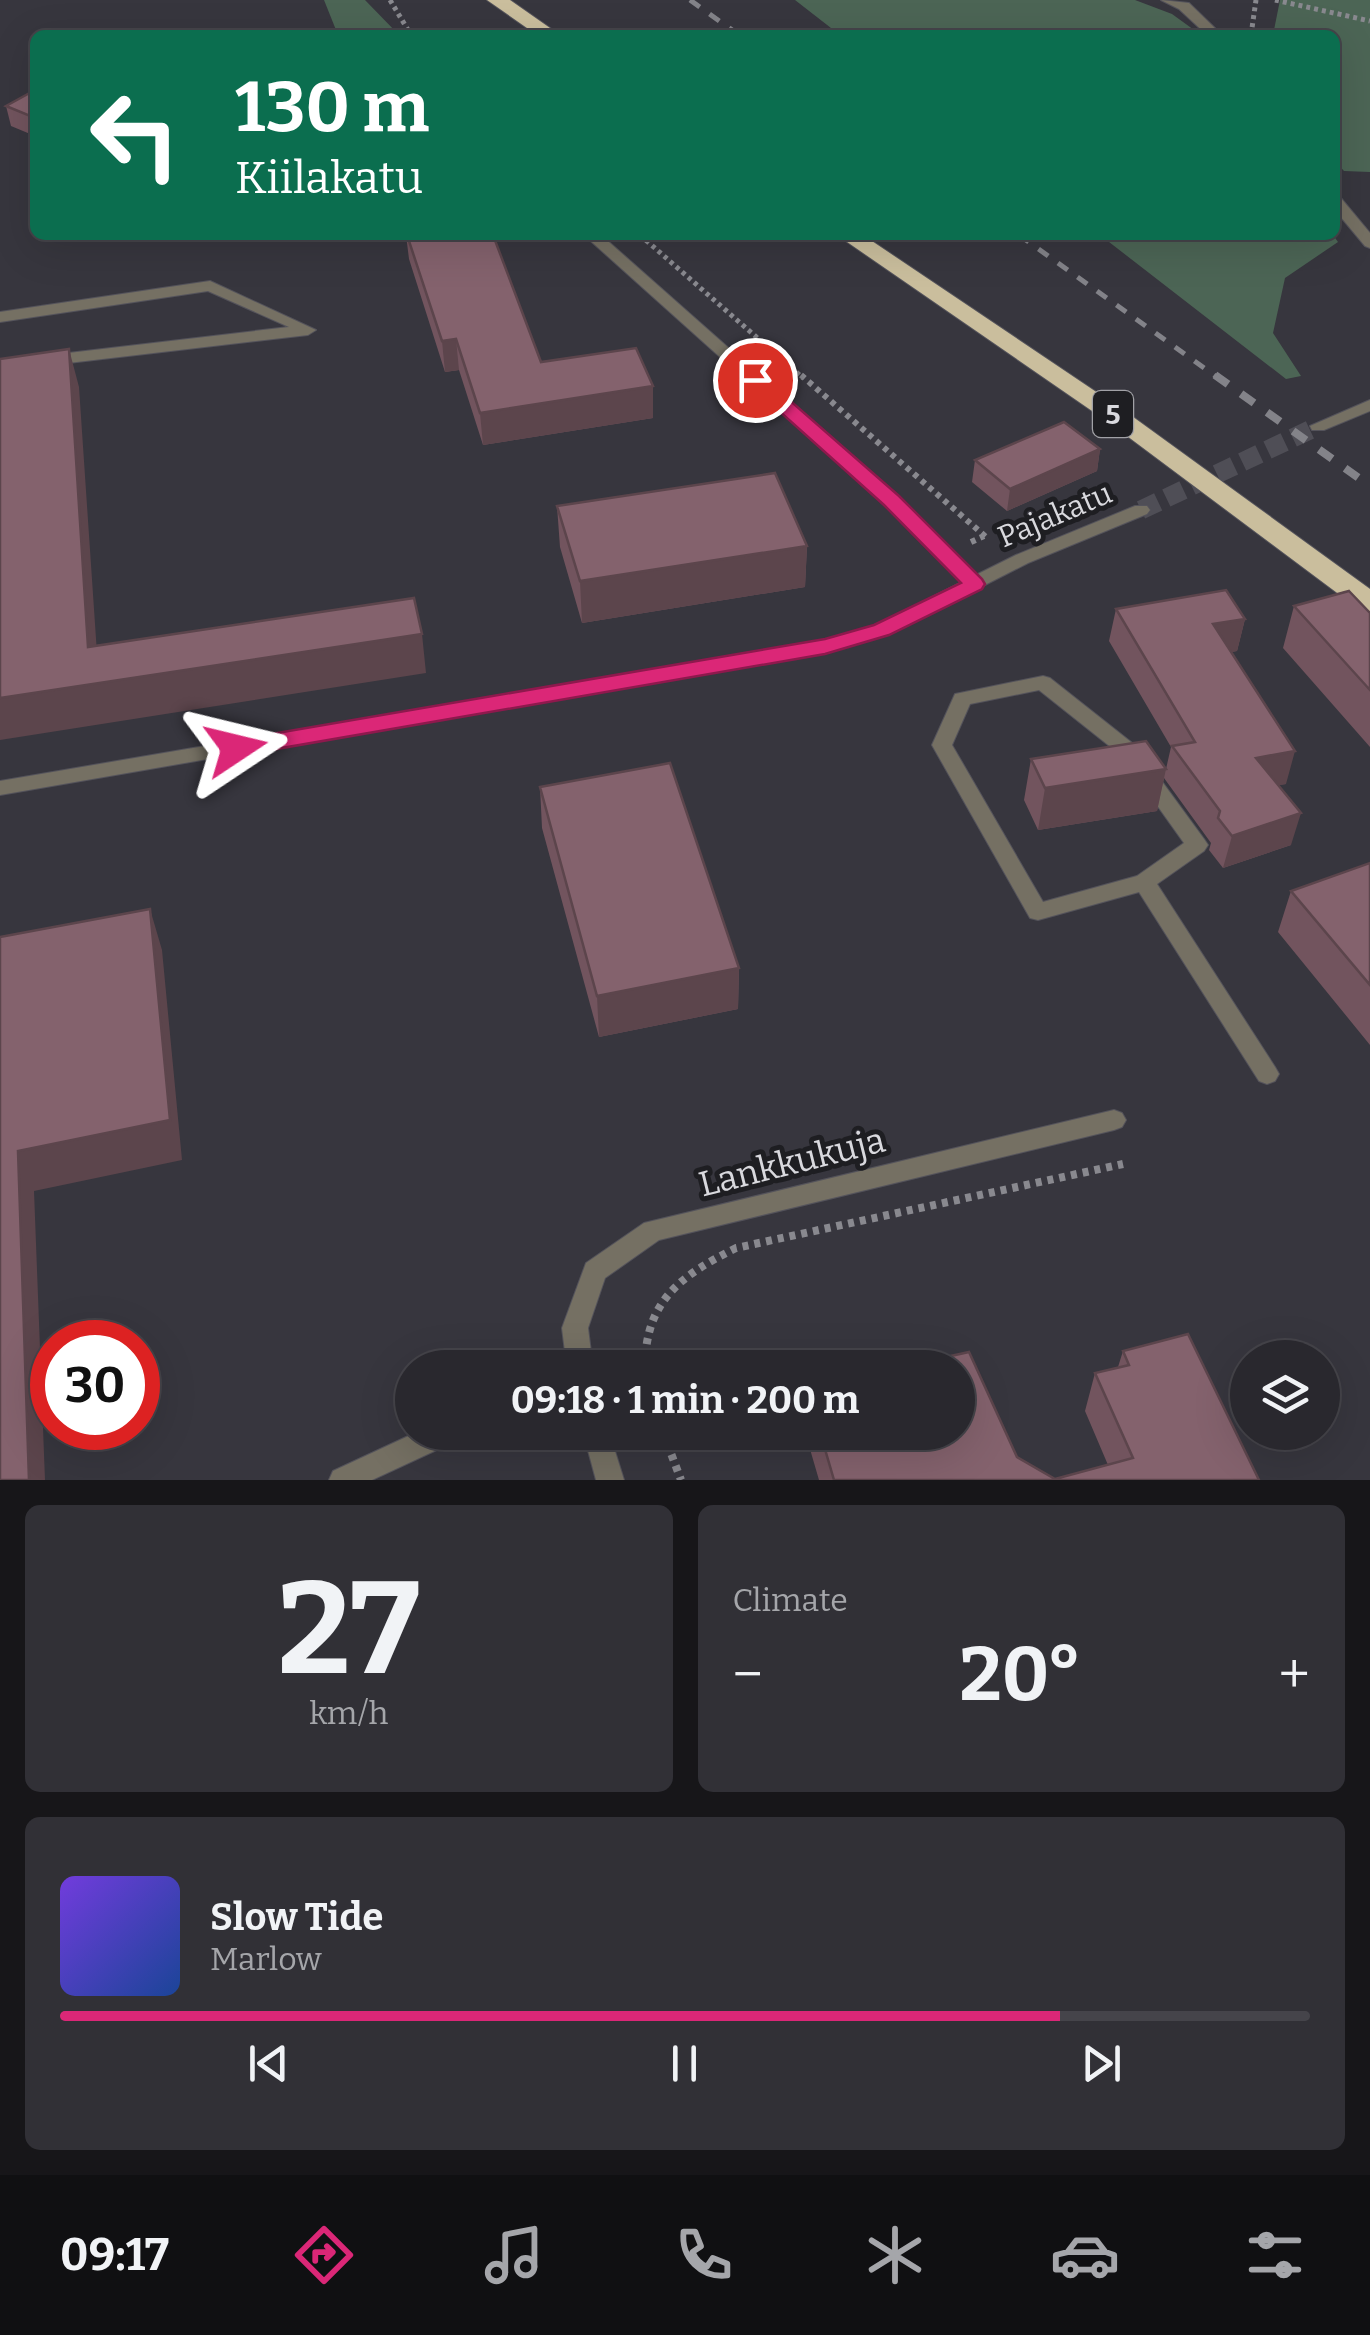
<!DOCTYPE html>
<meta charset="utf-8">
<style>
:root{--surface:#29282e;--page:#313036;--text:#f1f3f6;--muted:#a5a6aa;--line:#45444a;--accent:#db2777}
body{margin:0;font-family:Bitter,serif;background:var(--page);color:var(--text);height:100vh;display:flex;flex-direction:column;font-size:38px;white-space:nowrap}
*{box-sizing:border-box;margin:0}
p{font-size:32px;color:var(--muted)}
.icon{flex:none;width:55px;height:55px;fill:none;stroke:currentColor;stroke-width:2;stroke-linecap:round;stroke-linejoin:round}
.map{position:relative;height:1480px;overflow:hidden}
.drawer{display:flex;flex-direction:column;gap:25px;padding:25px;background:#171619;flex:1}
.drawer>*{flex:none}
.guide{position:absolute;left:30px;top:30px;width:1310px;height:210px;border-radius:15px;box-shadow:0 10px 40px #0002,0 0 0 2px var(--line);background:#0b6e4f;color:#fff;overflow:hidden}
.controls{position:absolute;left:1230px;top:1340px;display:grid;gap:20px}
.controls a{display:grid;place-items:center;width:110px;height:110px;border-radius:50%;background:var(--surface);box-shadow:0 10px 40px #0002,0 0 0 2px var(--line);font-size:50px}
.speed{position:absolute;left:30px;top:1320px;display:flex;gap:20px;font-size:50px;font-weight:700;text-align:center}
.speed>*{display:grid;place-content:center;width:130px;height:130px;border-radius:50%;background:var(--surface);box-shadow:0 10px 40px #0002,0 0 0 2px var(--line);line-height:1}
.speed .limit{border:15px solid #d22;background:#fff;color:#111}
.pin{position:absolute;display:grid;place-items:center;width:85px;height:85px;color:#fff;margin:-42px;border:5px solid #fff;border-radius:50%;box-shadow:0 2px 10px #0007}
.me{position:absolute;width:110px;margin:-55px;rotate:80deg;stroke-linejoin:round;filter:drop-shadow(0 0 8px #0008)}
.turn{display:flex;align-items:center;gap:35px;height:210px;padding:0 40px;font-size:45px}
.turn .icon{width:130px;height:130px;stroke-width:2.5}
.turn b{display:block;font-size:70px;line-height:85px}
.big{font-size:75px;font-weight:700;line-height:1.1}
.drawer .card{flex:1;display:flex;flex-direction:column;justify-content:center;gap:15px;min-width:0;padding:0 35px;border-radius:15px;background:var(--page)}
.drawer .dial{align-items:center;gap:0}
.dial b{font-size:130px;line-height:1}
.song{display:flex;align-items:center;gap:30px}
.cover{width:120px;height:120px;border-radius:15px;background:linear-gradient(135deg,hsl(260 70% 55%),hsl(220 70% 35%))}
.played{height:10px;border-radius:5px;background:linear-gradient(90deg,var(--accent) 80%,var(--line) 80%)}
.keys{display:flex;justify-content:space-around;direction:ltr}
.heat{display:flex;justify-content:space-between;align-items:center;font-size:55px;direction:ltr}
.drawer .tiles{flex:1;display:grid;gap:25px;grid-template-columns:1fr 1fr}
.card:last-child{grid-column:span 2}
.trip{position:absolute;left:395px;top:1350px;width:580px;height:100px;border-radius:50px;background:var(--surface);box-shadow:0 10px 40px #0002,0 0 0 2px var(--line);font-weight:700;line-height:100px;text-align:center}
.tab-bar{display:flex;height:160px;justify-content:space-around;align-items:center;background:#101012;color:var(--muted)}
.tab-bar .icon{width:70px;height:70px}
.tab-bar .on{color:var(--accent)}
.tab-bar b{font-size:45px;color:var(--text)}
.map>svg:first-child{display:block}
.green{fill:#4c6555}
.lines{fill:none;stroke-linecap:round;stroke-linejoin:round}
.street-tunnel{stroke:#4f4e56;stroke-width:19;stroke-dasharray:19 9;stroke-linecap:butt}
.lane-casing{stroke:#54535b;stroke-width:2}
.street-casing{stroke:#54535b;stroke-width:2}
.highway-casing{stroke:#54535b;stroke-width:2}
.path-far2{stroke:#89898f;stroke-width:5;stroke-dasharray:4 4;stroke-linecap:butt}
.path-far1{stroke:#89898f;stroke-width:6;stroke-dasharray:5 5;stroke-linecap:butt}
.path{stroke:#89898f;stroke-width:8;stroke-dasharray:6 6;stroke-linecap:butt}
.lane{fill:#757063;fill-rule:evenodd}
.street{fill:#757063;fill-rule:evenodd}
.highway{fill:#cabe9d;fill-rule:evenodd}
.rail-far1{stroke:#838389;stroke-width:5;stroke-dasharray:12 12;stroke-linecap:butt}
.rail{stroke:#838389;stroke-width:8;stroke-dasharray:16 16;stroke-linecap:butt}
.wall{fill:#72545e}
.shaded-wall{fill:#5c454c}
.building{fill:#84626d;stroke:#5c454c;stroke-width:2.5}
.route{fill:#db2777;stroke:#8e194d;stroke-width:2.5}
.labels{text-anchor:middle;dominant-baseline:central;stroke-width:10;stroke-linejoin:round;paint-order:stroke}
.shield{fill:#1e1e22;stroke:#a1a1a6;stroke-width:2.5}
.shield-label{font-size:28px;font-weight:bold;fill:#d9d9de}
.street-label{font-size:30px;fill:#d9d9de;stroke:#1e1e22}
.near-street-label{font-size:35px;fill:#d9d9de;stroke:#1e1e22}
</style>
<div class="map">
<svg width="1370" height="1480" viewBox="0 0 1370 1480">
<rect width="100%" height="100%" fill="#37363e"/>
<path class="green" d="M 324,0 L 365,0 L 399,35 L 338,35 Z
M 795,0 L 1135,0 L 1172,14 L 1201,35 L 840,35 Z
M 1280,0 L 1370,0 L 1370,172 L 1344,171 L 1335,161 L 1335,35 L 1273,35 Z
M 1100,235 L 1333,235 L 1338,242 L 1285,278 L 1273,333 L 1301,376 L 1286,379 Z"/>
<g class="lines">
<path class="street-tunnel" d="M 1141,510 L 1318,426"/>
<defs>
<path id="lane" d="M 210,281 L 316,330 L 308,335 L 0,371 L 0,361 L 289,327 L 208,291 L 0,322 L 0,312 Z
M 1043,676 L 1050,678 L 1136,746 L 1204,839 L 1208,845 L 1204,851 L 1157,884 L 1275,1067 L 1279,1074 L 1275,1081 L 1267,1084 L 1259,1081 L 1139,892 L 1038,920 L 1030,918 L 932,745 L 955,694 ZM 1039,690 L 1122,756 L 1184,843 L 1137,876 L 1043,902 L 952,745 L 970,704 Z
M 417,1432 L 460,1432 L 456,1441 L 372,1480 L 329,1480 L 333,1471 Z"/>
<path id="street" d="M 1161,0 L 1189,3 L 1222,35 L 1207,35 L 1179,9 Z
M 1335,196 L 1340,197 L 1370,233 L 1370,248 L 1365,246 L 1335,210 Z
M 584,235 L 601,235 L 897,497 L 976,575 L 1016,555 L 1135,506 L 1147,506 L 1150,510 L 1147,514 L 1028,563 L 889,634 L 825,652 L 0,795 L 0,781 L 825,640 L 875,626 L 962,582 L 885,505 Z
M 1370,400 L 1370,411 L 1324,430 L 1312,430 L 1310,426 Z
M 1114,1110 L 1122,1113 L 1126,1120 L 1122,1127 L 1114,1130 L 659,1240 L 605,1278 L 588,1328 L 593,1368 L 567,1368 L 562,1328 L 586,1263 L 644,1223 Z
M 583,1432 L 609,1432 L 624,1480 L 596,1480 Z"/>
<path id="highway" d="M 487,0 L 510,0 L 560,35 L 537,35 Z
M 837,235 L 863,235 L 1129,414 L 1370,589 L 1370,612 L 1360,610 L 1111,424 Z"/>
</defs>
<use href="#lane" class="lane-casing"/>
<use href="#street" class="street-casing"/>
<use href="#highway" class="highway-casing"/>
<path class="path-far2" d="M 390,0 L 411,35
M 1275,0 L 1370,21
M 1251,35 L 1256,0
M 640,235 L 803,378"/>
<path class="path-far1" d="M 801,375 L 986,537
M 971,542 L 984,536"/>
<path class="path" d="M 645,1368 C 645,1301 680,1276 736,1248 L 1123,1164
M 663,1432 L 681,1480"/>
<use href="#lane" class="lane"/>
<use href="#street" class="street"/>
<use href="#highway" class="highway"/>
<path class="rail-far1" d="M 690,0 L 739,35
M 1019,235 L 1218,378"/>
<path class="rail" d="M 1215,375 L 1370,486"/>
</g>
<path class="wall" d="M 35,90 L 35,136 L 11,126 L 6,106 Z
M 406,235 L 493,235 L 541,362 L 653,418 L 483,445 L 459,370 L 445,372 L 409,259 Z
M 1100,449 L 1097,471 L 1007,511 L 972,482 L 975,460 Z
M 557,506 L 807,546 L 805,587 L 582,623 L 560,547 Z
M 1294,606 L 1370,613 L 1370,747 L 1283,648 Z
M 1116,609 L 1245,619 L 1237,651 L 1231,652 L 1286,784 L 1278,785 L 1291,845 L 1223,868 L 1209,850 L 1211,843 L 1164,778 L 1157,811 L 1038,830 L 1024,800 L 1031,759 L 1166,769 L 1171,747 L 1109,641 Z
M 540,787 L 739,968 L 738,1009 L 599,1037 L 542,828 Z
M 1370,863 L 1370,1045 L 1278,932 L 1291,891 Z
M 1123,1351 L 1259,1480 L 819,1480 L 805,1432 L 958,1432 L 1017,1457 L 1055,1479 L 1108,1465 L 1085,1411 L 1095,1373 L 1118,1367 Z"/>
<path class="shaded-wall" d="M 456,339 L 459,370 L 445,372 L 442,341 Z
M 69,349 L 79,387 L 99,683 L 422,634 L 426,673 L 0,740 L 0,698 L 88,647 Z
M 653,386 L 653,418 L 483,445 L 480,413 Z
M 1100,449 L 1097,471 L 1007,511 L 1010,489 Z
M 807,546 L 805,587 L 582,623 L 580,581 Z
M 1245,619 L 1237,651 L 1205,657 L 1213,624 Z
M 1295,751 L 1286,784 L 1247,791 L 1256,758 Z
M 1166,769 L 1157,811 L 1038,830 L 1045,788 Z
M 1301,813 L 1291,845 L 1223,868 L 1232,836 Z
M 150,909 L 162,950 L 182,1160 L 34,1191 L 45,1480 L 29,1480 L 18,1151 Z
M 739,968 L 738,1009 L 599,1037 L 597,996 Z"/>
<path class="building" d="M 35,90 L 35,118 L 6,106 Z
M 407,235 L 493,235 L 541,362 L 636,348 L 653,386 L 480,413 L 456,339 L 442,341 Z
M 69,349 L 88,647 L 414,598 L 422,634 L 0,698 L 0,359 Z
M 1064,422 L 1100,449 L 1010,489 L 975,460 Z
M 775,473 L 807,546 L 580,581 L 557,506 Z
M 1226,590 L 1245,619 L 1213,624 L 1295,751 L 1256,758 L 1301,813 L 1232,836 L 1218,818 L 1220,811 L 1172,746 L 1195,742 L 1116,609 Z
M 1349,591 L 1370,613 L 1370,690 L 1294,606 Z
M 1146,741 L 1166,769 L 1045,788 L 1031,759 Z
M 670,763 L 739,968 L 597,996 L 540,787 Z
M 1370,863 L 1370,985 L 1291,891 Z
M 150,909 L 170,1120 L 18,1151 L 29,1480 L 0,1480 L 0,937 Z
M 1188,1334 L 1259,1480 L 834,1480 L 820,1432 L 958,1432 L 958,1368 L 896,1368 L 969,1352 L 1017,1457 L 1055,1479 L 1133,1458 L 1095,1373 L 1129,1365 L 1123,1351 Z"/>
<path class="route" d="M 755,374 L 762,376 L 899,496 L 982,579 L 985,584 L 982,589 L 889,635 L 825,654 L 236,756 L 228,753 L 225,748 L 228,742 L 236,740 L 825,639 L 874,625 L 961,583 L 884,505 L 749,384 L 749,376 Z"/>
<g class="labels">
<rect class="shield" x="1093" y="391" width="40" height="46" rx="8"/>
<g class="shield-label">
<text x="1113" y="414">5</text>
</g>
<g class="street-label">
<text transform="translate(1055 515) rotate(-23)">Pajakatu</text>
</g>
<g class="near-street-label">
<text transform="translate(792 1162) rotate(-14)">Lankkukuja</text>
</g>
</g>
</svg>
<div class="controls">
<a><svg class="icon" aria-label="layers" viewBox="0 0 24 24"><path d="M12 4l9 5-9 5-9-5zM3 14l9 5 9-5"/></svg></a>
</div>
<div class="speed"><div class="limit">30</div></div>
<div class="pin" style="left:755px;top:380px;background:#d93025"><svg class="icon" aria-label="arrive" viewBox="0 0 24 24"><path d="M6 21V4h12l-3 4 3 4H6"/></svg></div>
<svg class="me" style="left:236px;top:748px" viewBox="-20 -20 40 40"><path d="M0-17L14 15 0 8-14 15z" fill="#db2777" stroke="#fff" stroke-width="4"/></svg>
<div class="trip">09:18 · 1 min · 200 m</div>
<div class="guide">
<div class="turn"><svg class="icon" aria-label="left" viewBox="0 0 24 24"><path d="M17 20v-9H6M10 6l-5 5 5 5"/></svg><div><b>130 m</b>Kiilakatu</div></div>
</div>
</div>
<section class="drawer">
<div class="tiles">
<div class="card dial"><b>27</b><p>km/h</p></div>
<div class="card"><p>Climate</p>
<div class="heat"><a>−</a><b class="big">20°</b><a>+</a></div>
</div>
<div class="card">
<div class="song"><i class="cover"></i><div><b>Slow Tide</b><p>Marlow</p></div></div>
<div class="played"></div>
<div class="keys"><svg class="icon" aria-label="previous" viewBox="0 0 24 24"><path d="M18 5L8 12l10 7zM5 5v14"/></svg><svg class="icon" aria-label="pause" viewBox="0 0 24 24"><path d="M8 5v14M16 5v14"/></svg><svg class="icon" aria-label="next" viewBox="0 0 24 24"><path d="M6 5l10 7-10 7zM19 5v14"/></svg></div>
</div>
</div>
</section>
<nav class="tab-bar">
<b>09:17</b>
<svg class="icon on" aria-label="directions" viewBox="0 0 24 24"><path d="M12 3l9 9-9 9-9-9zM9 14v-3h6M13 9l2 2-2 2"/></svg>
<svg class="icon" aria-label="music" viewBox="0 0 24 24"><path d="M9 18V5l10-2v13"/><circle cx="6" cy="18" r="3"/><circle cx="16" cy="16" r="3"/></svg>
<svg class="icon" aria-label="phone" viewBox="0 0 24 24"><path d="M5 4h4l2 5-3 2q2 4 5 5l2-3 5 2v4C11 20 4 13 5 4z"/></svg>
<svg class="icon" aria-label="climate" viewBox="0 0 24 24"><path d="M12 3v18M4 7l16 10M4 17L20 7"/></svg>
<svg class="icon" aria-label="car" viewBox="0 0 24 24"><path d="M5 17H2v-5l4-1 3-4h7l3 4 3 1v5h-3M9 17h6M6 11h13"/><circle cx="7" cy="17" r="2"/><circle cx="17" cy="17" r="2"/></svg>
<svg class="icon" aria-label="filters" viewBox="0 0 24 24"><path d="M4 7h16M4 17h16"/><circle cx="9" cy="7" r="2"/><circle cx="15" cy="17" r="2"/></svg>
</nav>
